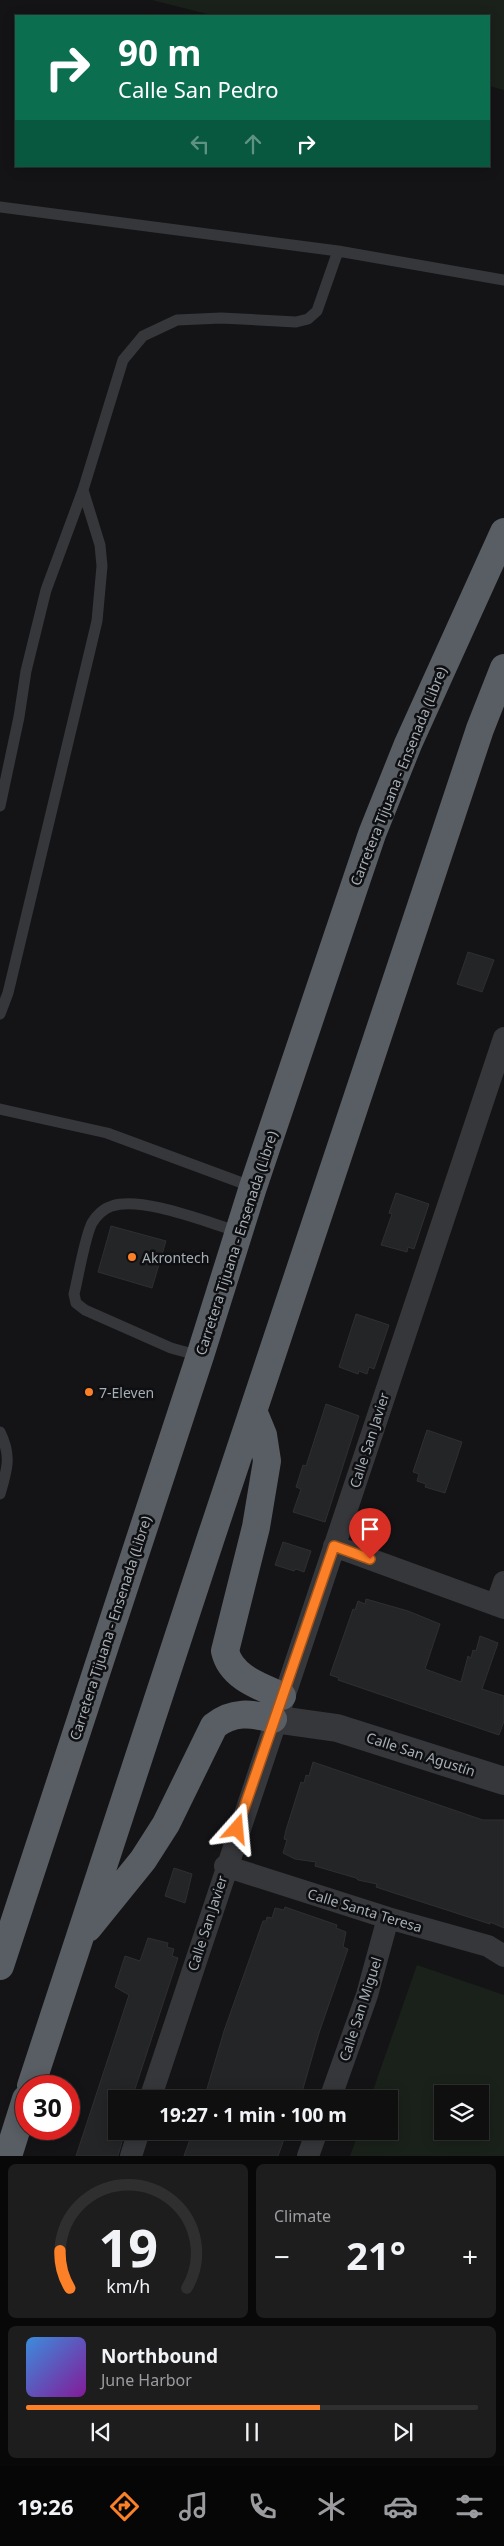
<!DOCTYPE html>
<meta charset="utf-8">
<style>
:root{--surface:#0f0f10;--page:#1d1d1e;--text:#f1f3f6;--muted:#9b9c9f;--line:#2f2f30;--accent:#fb8027}
body{margin:0;font-family:"Noto Sans",sans-serif;background:var(--page);color:var(--text);height:100vh;display:flex;flex-direction:column;font-size:19px;white-space:nowrap}
*{box-sizing:border-box;margin:0}
p{font-size:16px;color:var(--muted)}
.icon{flex:none;width:28px;height:28px;fill:none;stroke:currentColor;stroke-width:2;stroke-linecap:round;stroke-linejoin:round}
.map{position:relative;height:2156px;overflow:hidden}
.panel{display:flex;flex-direction:column;gap:8px;padding:8px;background:#080809;flex:1}
.panel>*{flex:none}
.hud{position:absolute;left:15px;top:15px;width:475px;height:152px;border-radius:0px;box-shadow:0 2px 12px #0003,0 0 0 1px var(--line);background:#0b6e4f;color:#fff;overflow:hidden}
.buttons{position:absolute;left:434px;top:2085px;display:grid;gap:10px}
.buttons a{display:grid;place-items:center;width:55px;height:55px;border-radius:0px;background:var(--surface);box-shadow:0 2px 12px #0003,0 0 0 1px var(--line);font-size:25px}
.speed{position:absolute;left:15px;top:2075px;display:flex;gap:10px;font-size:25px;font-weight:700;text-align:center}
.speed>*{display:grid;place-content:center;width:65px;height:65px;border-radius:50%;background:var(--surface);box-shadow:0 2px 12px #0003,0 0 0 1px var(--line);line-height:1}
.speed .limit{border:8px solid #d22;background:#fff;color:#111}
.pin{position:absolute;display:grid;place-items:center;width:42px;height:42px;color:#fff;margin:-51px -21px;border-radius:50% 50% 50% 0;rotate:-45deg;box-shadow:0 0 5px #0007}
.pin .icon{rotate:45deg}
.me{position:absolute;width:55px;margin:-28px;rotate:18deg;stroke-linejoin:round;filter:drop-shadow(0 0 4px #0008)}
.turn{display:flex;align-items:center;gap:18px;height:105px;padding:0 20px;font-size:22px}
.turn .icon{width:65px;height:65px;stroke-width:2.5}
.turn b{display:block;font-size:35px;line-height:42px}
.lanes{display:flex;align-items:center;height:48px;padding:0 20px;background:#0003;justify-content:center;gap:25px;direction:ltr}
.lanes .off{opacity:.35}
.big{font-size:38px;font-weight:700;line-height:1.1}
.panel .card{flex:1;display:flex;flex-direction:column;justify-content:center;gap:8px;min-width:0;padding:0 18px;border-radius:8px;background:var(--page)}
.panel .dial{align-items:center;gap:0}
.dial svg{height:130px;overflow:visible;fill:none;stroke:var(--line);stroke-width:7;stroke-linecap:round;text-anchor:middle}
.dial text{fill:var(--text);stroke:none}
.song{display:flex;align-items:center;gap:15px}
.cover{width:60px;height:60px;border-radius:8px;background:linear-gradient(135deg,hsl(210 70% 55%),hsl(290 70% 35%))}
.played{height:5px;border-radius:2px;background:linear-gradient(90deg,var(--accent) 65%,var(--line) 65%)}
.keys{display:flex;justify-content:space-around;direction:ltr}
.heat{display:flex;justify-content:space-between;align-items:center;font-size:28px;direction:ltr}
.panel .tiles{flex:1;display:grid;gap:8px;grid-template-columns:1fr 1fr}
.card:last-child{grid-column:span 2}
.trip{position:absolute;left:108px;top:2090px;width:290px;height:50px;border-radius:0px;background:var(--surface);box-shadow:0 2px 12px #0003,0 0 0 1px var(--line);font-weight:700;line-height:50px;text-align:center}
.menu{display:flex;height:80px;justify-content:space-around;align-items:center;background:#060606;color:var(--muted)}
.menu .icon{width:35px;height:35px}
.menu .on{color:var(--accent)}
.menu b{font-size:22px;color:var(--text)}
.map>svg:first-child{display:block}
.green{fill:#1a211a;fill-rule:evenodd}
.building{fill:#242527;stroke:#2e2f32}
.lines{fill:none;stroke-linecap:round;stroke-linejoin:round}
.service{stroke:#35373b;stroke-width:11}
.minor{stroke:#35373b;stroke-width:22}
.tertiary{stroke:#35373b;stroke-width:28}
.trunk{stroke:#585e63;stroke-width:28}
.route-casing{stroke:#a35319;stroke-width:12}
.route{stroke:#fb8027;stroke-width:9}
.poi-dot{fill:#fb8027;stroke:#0f0f11;stroke-width:2}
.labels{text-anchor:middle;dominant-baseline:central;stroke-width:5;stroke-linejoin:round;paint-order:stroke}
.street-label{font-size:14px;fill:#a5afb7;stroke:#0f0f11}
.poi-label{font-size:14px;fill:#a5afb7;stroke:#0f0f11;text-anchor:start}
</style>
<div class="map">
<svg width="504" height="2156" viewBox="0 0 504 2156">
<rect width="100%" height="100%" fill="#141416"/>
<path class="green" d="M 152,0 L 504,0 L 504,90 L 489,86 L 489,16 L 215,16 Z
M 417,1965 L 504,1995 L 504,2156 L 350,2156 L 359,2131 L 389,2131 L 389,2099 L 370,2099 ZM 442,2094 L 480,2094 L 480,2131 L 442,2131 Z"/>
<path class="building" d="M 468,952 L 494,960 L 482,992 L 457,984 Z
M 396,1193 L 429,1204 L 414,1249 L 408,1247 L 407,1252 L 381,1245 L 392,1214 L 389,1213 Z
M 111,1226 L 166,1241 L 152,1288 L 98,1272 Z
M 356,1314 L 389,1325 L 374,1369 L 369,1367 L 367,1374 L 359,1371 L 358,1374 L 339,1367 Z
M 326,1404 L 359,1416 L 325,1522 L 293,1512 L 301,1489 L 296,1487 L 303,1465 L 306,1466 Z
M 427,1430 L 462,1442 L 445,1493 L 425,1487 L 426,1484 L 417,1481 L 419,1474 L 413,1472 Z
M 283,1542 L 311,1551 L 304,1572 L 296,1569 L 294,1571 L 275,1565 Z
M 366,1599 L 408,1611 L 440,1624 L 425,1669 L 461,1682 L 468,1656 L 471,1658 L 473,1650 L 476,1651 L 480,1636 L 498,1643 L 482,1689 L 504,1696 L 504,1721 L 499,1735 L 338,1680 L 339,1678 L 330,1675 L 353,1609 L 355,1610 L 358,1601 L 365,1604 Z
M 313,1762 L 483,1820 L 504,1820 L 504,1928 L 490,1922 L 490,1924 L 394,1893 L 376,1887 L 377,1884 L 358,1880 L 356,1878 L 315,1866 L 316,1862 L 295,1859 L 283,1853 L 287,1840 L 284,1839 L 286,1830 L 301,1782 L 304,1783 L 306,1775 L 309,1776 Z
M 174,1868 L 192,1874 L 185,1903 L 165,1896 Z
M 285,1907 L 337,1925 L 336,1928 L 346,1932 L 343,1947 L 348,1949 L 319,2033 L 300,2099 L 204,2099 L 224,2031 L 263,1921 L 266,1921 L 267,1917 L 272,1918 L 275,1908 L 284,1910 Z
M 148,1938 L 168,1943 L 167,1947 L 174,1949 L 172,1956 L 178,1958 L 133,2095 L 116,2090 L 116,2131 L 125,2131 L 118,2156 L 76,2156 L 129,1995 L 115,1987 L 125,1956 L 140,1961 Z
M 193,2131 L 287,2131 L 278,2156 L 184,2156 Z"/>
<g class="lines">
<path class="service" d="M 0,207 L 338,251
M 0,806 L 19,717 L 26,671 L 46,590 L 83,490 L 123,360 L 143,336 L 177,320 L 221,318 L 296,322 L 308,319 L 317,311 L 338,251 L 504,280
M 0,1014 L 8,993 L 97,621 L 102,566 L 100,545 L 83,490
M 0,1109 L 107,1133 L 253,1187
M 200,1356 L 171,1348 L 85,1310 L 76,1303 L 74,1294 C 78,1278 85,1236 92,1223 C 96,1216 104,1208 112,1206 C 143,1196 208,1223 240,1232
M 0,1432 C 12,1456 7,1470 0,1494"/>
<path class="minor" d="M 334,1546 L 504,1608
M 496,1605 L 504,1582
M 225,1866 L 388,1918 L 488,1946 L 504,1956
M 150,2099 C 265,1744 386,1391 504,1038
M 330,2099 L 367,1995 L 388,1918
M 131,2156 L 139,2131
M 308,2156 L 317,2131"/>
<path class="tertiary" d="M 273,1719 L 337,1728 L 504,1781"/>
<path class="trunk" d="M 254,1413 L 263,1435 L 267,1461 L 256,1527 L 225,1651 C 231,1677 259,1686 282,1696
M 88,1928 L 143,1860 L 166,1824 L 214,1726 C 232,1711 252,1713 273,1719
M 0,1966 L 200,1356 L 253,1187 L 372,834 L 408,744 L 504,532
M 31,2086 C 179,1633 328,1181 480,729 L 504,668
M 8,2156 L 26,2099"/>
</g>
<g class="lines">
<defs>
<path id="route" d="M 237,1829 L 334,1546 L 370,1559"/>
</defs>
<use href="#route" class="route-casing"/>
<use href="#route" class="route"/>
</g>
<g class="poi-dot">
<circle cx="132" cy="1257" r="5"/>
<circle cx="89" cy="1392" r="5"/>
</g>
<g class="labels">
<g class="street-label">
<text transform="translate(398 776) rotate(-68)">Carretera Tijuana - Ensenada (Libre)</text>
<text transform="translate(236 1243) rotate(-72)">Carretera Tijuana - Ensenada (Libre)</text>
<text transform="translate(369 1440) rotate(-72)">Calle San Javier</text>
<text transform="translate(110 1628) rotate(-72)">Carretera Tijuana - Ensenada (Libre)</text>
<text transform="translate(421 1754) rotate(18)">Calle San Agustín</text>
<text transform="translate(365 1910) rotate(17)">Calle Santa Teresa</text>
<text transform="translate(207 1923) rotate(-72)">Calle San Javier</text>
<text transform="translate(360 2009) rotate(-72)">Calle San Miguel</text>
</g>
<g class="poi-label">
<text x="142" y="1257">Akrontech</text>
<text x="99" y="1392">7-Eleven</text>
</g>
</g>
</svg>
<div class="buttons">
<a><svg class="icon" aria-label="layers" viewBox="0 0 24 24"><path d="M12 4l9 5-9 5-9-5zM3 14l9 5 9-5"/></svg></a>
</div>
<div class="speed"><div class="limit">30</div></div>
<div class="pin" style="left:370px;top:1559px;background:#d93025"><svg class="icon" aria-label="arrive" viewBox="0 0 24 24"><path d="M6 21V4h12l-3 4 3 4H6"/></svg></div>
<svg class="me" style="left:237px;top:1829px" viewBox="-20 -20 40 40"><path d="M0-17L14 15 0 8-14 15z" fill="#fb8027" stroke="#fff" stroke-width="4"/></svg>
<div class="trip">19:27 · 1 min · 100 m</div>
<div class="hud">
<div class="turn"><svg class="icon" aria-label="right" viewBox="0 0 24 24"><path d="M7 20v-9h11M14 6l5 5-5 5"/></svg><div><b>90 m</b>Calle San Pedro</div></div>
<div class="lanes"><svg class="icon off" aria-label="left" viewBox="0 0 24 24"><path d="M17 20v-9H6M10 6l-5 5 5 5"/></svg><svg class="icon off" aria-label="ahead" viewBox="0 0 24 24"><path d="M12 20V5M6 11l6-6 6 6"/></svg><svg class="icon" aria-label="right" viewBox="0 0 24 24"><path d="M7 20v-9h11M14 6l5 5-5 5"/></svg></div>
</div>
</div>
<section class="panel">
<div class="tiles">
<div class="card dial"><svg viewBox="0 0 100 80">
<path d="M14 69A42 42 0 1 1 86 69"/>
<path d="M14 69A42 42 0 0 1 8 46" stroke="#fb8027"/>
<text x="50" y="56" font-size="32" font-weight="700">19</text>
<text x="50" y="72" font-size="11">km/h</text>
</svg></div>
<div class="card"><p>Climate</p>
<div class="heat"><a>−</a><b class="big">21°</b><a>+</a></div>
</div>
<div class="card">
<div class="song"><i class="cover"></i><div><b>Northbound</b><p>June Harbor</p></div></div>
<div class="played"></div>
<div class="keys"><svg class="icon" aria-label="previous" viewBox="0 0 24 24"><path d="M18 5L8 12l10 7zM5 5v14"/></svg><svg class="icon" aria-label="pause" viewBox="0 0 24 24"><path d="M8 5v14M16 5v14"/></svg><svg class="icon" aria-label="next" viewBox="0 0 24 24"><path d="M6 5l10 7-10 7zM19 5v14"/></svg></div>
</div>
</div>
</section>
<nav class="menu">
<b>19:26</b>
<svg class="icon on" aria-label="directions" viewBox="0 0 24 24"><path d="M12 3l9 9-9 9-9-9zM9 14v-3h6M13 9l2 2-2 2"/></svg>
<svg class="icon" aria-label="music" viewBox="0 0 24 24"><path d="M9 18V5l10-2v13"/><circle cx="6" cy="18" r="3"/><circle cx="16" cy="16" r="3"/></svg>
<svg class="icon" aria-label="phone" viewBox="0 0 24 24"><path d="M5 4h4l2 5-3 2q2 4 5 5l2-3 5 2v4C11 20 4 13 5 4z"/></svg>
<svg class="icon" aria-label="climate" viewBox="0 0 24 24"><path d="M12 3v18M4 7l16 10M4 17L20 7"/></svg>
<svg class="icon" aria-label="car" viewBox="0 0 24 24"><path d="M5 17H2v-5l4-1 3-4h7l3 4 3 1v5h-3M9 17h6M6 11h13"/><circle cx="7" cy="17" r="2"/><circle cx="17" cy="17" r="2"/></svg>
<svg class="icon" aria-label="filters" viewBox="0 0 24 24"><path d="M4 7h16M4 17h16"/><circle cx="9" cy="7" r="2"/><circle cx="15" cy="17" r="2"/></svg>
</nav>
